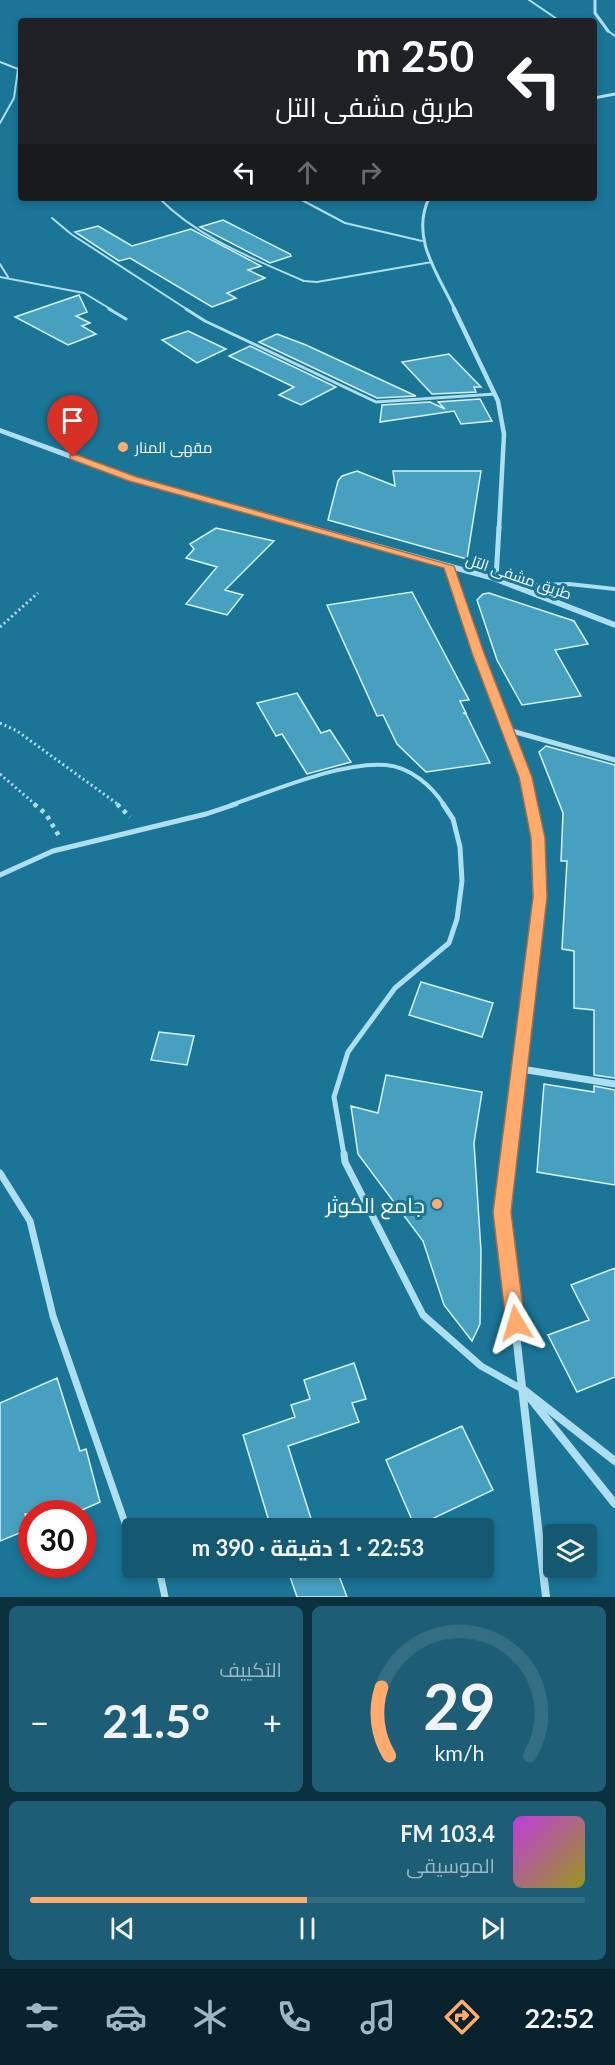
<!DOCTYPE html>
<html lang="ar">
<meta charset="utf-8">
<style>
:root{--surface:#145871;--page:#1d5e76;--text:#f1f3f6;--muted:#9db8c3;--line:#336e84;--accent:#ffab6d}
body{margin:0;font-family:Lato,Cairo,sans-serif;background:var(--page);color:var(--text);direction:rtl;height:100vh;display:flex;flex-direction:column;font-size:22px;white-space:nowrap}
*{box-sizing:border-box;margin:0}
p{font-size:20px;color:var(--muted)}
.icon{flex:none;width:33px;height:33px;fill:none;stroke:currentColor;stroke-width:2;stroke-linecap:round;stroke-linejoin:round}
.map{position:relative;height:1597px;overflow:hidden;direction:ltr}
.panel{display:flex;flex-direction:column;gap:9px;padding:9px;background:#0b303e;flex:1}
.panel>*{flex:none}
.top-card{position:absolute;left:18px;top:18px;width:579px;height:183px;border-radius:6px;box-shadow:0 3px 9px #0003;direction:rtl;background:#202124;color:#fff;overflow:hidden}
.tools{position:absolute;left:543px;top:1524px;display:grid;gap:12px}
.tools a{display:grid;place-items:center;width:54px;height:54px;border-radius:6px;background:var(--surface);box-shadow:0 3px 9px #0003;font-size:30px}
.speed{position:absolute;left:18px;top:1500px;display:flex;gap:12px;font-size:30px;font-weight:700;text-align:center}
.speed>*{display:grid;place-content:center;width:78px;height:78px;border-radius:50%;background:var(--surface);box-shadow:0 3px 9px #0003;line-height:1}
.speed .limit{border:9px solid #d22;background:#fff;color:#111}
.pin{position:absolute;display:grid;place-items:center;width:51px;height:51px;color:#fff;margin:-62px -26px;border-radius:50% 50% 50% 0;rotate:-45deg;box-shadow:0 0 6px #0007}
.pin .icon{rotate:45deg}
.me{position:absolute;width:66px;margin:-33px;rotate:353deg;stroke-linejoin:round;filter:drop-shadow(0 0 4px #0008)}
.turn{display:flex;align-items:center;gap:21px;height:126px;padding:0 24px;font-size:27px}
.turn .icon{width:78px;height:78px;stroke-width:2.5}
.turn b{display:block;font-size:42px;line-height:51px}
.lanes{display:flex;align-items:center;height:57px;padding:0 24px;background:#0003;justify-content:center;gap:30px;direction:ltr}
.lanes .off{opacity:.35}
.big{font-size:45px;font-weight:700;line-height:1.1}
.panel .tile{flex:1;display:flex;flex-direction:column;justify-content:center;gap:9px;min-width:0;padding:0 21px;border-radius:9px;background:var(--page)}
.panel .dial{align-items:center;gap:0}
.dial svg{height:156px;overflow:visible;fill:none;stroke:var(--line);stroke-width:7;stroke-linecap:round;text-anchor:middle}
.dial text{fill:var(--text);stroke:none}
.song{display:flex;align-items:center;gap:18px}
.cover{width:72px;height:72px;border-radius:9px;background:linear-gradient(135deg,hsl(290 70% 55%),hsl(60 70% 35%))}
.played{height:6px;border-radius:3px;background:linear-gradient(90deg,var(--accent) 50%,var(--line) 50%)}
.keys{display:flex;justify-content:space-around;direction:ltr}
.heat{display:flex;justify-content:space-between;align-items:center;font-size:33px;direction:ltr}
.panel .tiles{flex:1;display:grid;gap:9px;grid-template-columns:1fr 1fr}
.tile:last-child{grid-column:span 2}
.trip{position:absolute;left:122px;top:1518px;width:372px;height:60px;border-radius:6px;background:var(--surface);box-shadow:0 3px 9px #0003;font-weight:700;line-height:60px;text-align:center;direction:rtl}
.menu{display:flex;height:96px;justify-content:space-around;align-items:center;background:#08232d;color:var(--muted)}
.menu .icon{width:42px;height:42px}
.menu .current{color:var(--accent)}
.menu b{font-size:27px;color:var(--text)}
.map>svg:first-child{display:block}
.building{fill:#47a0bf;stroke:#d5f1fb;stroke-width:1.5}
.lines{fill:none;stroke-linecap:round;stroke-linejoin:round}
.path-far1{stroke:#aedff0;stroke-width:3;stroke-dasharray:2 3;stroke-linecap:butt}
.path{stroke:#aedff0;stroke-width:4.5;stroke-dasharray:4 5;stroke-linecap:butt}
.service-far4{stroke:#aedff0;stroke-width:2}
.service-far3{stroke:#aedff0;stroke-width:3}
.service-far2{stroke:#aedff0;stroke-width:4}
.service-far1{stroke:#aedff0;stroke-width:5}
.service{stroke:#aedff0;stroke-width:7}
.pedestrian{stroke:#aedff0;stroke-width:8}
.minor-far4{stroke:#aedff0;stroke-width:3}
.minor-far3{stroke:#aedff0;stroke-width:4.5}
.minor-far2{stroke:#aedff0;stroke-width:5}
.minor-far1{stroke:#aedff0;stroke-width:7}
.minor{stroke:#aedff0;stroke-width:8}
.tertiary{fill:#aedff0;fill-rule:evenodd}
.route{fill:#ffab6d;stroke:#a66f47;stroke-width:1.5}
.poi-dot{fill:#ffab6d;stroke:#1a7597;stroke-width:2}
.labels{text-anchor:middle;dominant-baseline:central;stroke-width:6;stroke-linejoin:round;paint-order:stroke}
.far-poi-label{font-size:15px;fill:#fff;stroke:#1a7597;text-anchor:start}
.far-street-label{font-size:15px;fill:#fff;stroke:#1a7597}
.near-poi-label{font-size:21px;fill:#fff;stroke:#1a7597;text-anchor:end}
</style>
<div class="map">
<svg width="615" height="1597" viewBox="0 0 615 1597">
<rect width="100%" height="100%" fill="#1a7597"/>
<path class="building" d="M 223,220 L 290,254 L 291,256 L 270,263 L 200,227 Z
M 98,226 L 132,246 L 191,229 L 261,266 L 248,270 L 265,278 L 227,293 L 236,298 L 212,307 L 130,258 L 119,261 L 75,232 Z
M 79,295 L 87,312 L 76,316 L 90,323 L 82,326 L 96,334 L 68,345 L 15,317 Z
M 188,331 L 226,349 L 197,363 L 162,340 Z
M 277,334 L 306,345 L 416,396 L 377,398 L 259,342 Z
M 250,346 L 336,387 L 301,405 L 279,395 L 294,387 L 229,356 Z
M 449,354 L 481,387 L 474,387 L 476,392 L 432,394 L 402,362 Z
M 480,399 L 492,421 L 461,424 L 454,411 L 380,422 L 382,405 L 430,402 L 445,409 L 438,402 Z
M 357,471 L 395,486 L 393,471 L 481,471 L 467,559 L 328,520 L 338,481 L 342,476 Z
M 216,528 L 274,541 L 225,590 L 243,595 L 227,615 L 186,604 L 217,567 L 186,558 L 194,549 L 190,544 Z
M 412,592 L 469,700 L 460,701 L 466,713 L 463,713 L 466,714 L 490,763 L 426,772 L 397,744 L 383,715 L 377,716 L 327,605 Z
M 489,593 L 574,621 L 588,644 L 555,650 L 581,696 L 522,705 L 497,660 L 477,600 L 483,594 Z
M 297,693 L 321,733 L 330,730 L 351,762 L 307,774 L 282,734 L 276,736 L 257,703 Z
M 546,746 L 615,765 L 615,1078 L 594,1075 L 594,1010 L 574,1008 L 574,951 L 562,949 L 567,861 L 561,861 L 563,813 L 539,752 Z
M 421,982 L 493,1003 L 482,1037 L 409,1015 Z
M 159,1032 L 194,1036 L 187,1065 L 151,1060 Z
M 386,1075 L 482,1092 L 474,1143 L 481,1251 L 480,1324 L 472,1341 L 444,1305 L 423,1241 L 358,1154 L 351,1106 L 378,1113 Z
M 544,1084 L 594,1092 L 594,1086 L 615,1090 L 615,1185 L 537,1172 Z
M 615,1268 L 615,1377 L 577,1392 L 548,1335 L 589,1320 L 571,1285 Z
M 354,1363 L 366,1399 L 352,1403 L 359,1422 L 288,1446 L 314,1528 L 271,1528 L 243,1435 L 295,1417 L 291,1405 L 310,1399 L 304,1380 Z
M 57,1378 L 80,1451 L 86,1449 L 100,1502 L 73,1514 L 25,1514 L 29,1529 L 0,1541 L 0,1403 Z
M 462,1426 L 493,1490 L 415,1527 L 386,1460 Z
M 287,1568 L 336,1568 L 347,1597 L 297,1597 Z"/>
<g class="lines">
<path class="path-far1" d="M 0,627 L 38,593
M 0,723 L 17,731 L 119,805
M 0,774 L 36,805"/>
<path class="path" d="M 34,804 L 46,814 L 59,836
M 117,804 L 130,817"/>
<path class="service-far4" d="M 529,0 L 560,21
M 608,31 L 615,36
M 0,62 L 18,69 L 14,98 L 0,123
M 159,198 C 198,238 254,259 304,281 L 317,282 L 432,262
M 298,198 L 345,223 L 422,241
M 52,218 L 71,234 L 188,310
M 0,264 L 8,277
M 0,277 L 84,293 L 112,310"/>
<path class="service-far3" d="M 109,309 L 126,319
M 186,309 L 205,321 L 376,402 L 495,394"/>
<path class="service-far2" d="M 516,586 L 569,584 L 615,589
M 231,805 C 273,791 342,761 386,765 C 410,767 432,786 444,805"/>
<path class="service-far1" d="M 0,875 L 53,851 L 206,814 L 236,804
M 344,1155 L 334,1097 L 348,1052 L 395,988 L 449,943 L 457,919 L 462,881 L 460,847 L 453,819 L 443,804"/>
<path class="service" d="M 344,1154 L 345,1162 L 423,1315 L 481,1366 L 522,1389
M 0,1173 L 30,1221 L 53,1316 L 132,1543
M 153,1568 L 160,1574 L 165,1597"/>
<path class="pedestrian" d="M 530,1398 L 615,1504"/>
<path class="minor-far4" d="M 595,0 L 595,13 L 608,31
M 594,98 L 615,94
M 429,198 C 410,238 438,274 455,310"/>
<path class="minor-far3" d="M 454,309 L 498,401 L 504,434 L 499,529"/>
<path class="minor-far2" d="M 449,566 L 478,653 L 526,776 L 532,805
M 496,579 L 499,527
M 508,730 L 615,760"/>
<path class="minor-far1" d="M 521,1069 L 615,1084
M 510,1155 L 540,896 L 538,838 L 531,804"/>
<path class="minor" d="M 510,1154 L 502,1212 L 546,1597
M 524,1390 L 615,1461"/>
<path class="tertiary" d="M 0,428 L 136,477 L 499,577 L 615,622 L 615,628 L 493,581 L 130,481 L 0,433 Z"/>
</g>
<path class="route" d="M 70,455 L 77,455 L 137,477 L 454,566 L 484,653 L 532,777 L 545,838 L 547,897 L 511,1212 L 525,1323 L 523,1330 L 516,1333 L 509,1330 L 506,1323 L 493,1212 L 533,897 L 531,838 L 519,777 L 472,653 L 444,568 L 129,481 L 70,459 Z"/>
<g class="poi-dot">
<circle cx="123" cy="447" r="6"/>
<circle cx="437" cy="1204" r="6"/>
</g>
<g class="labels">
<g class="far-poi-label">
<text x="135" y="447">مقهى المنار</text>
</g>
<g class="far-street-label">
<text transform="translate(519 576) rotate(19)">طريق مشفى التل</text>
</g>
<g class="near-poi-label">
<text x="425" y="1204">جامع الكوثر</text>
</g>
</g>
</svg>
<div class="tools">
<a><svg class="icon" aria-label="layers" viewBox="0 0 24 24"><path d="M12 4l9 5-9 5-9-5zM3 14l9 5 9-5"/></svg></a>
</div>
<div class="speed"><div class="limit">30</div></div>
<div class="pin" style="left:73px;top:457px;background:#d93025"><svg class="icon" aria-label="arrive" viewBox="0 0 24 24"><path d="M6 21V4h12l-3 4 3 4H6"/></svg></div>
<svg class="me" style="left:516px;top:1323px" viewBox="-20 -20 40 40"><path d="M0-17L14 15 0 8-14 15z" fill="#ffab6d" stroke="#fff" stroke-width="4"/></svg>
<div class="trip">22:53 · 1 دقيقة · 390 m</div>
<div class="top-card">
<div class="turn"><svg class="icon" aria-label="left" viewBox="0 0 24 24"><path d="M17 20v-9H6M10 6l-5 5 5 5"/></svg><div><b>250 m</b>طريق مشفى التل</div></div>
<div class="lanes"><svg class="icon" aria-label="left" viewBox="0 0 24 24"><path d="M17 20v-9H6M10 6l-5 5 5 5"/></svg><svg class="icon off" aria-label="ahead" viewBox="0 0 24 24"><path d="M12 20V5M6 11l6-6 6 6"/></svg><svg class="icon off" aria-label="right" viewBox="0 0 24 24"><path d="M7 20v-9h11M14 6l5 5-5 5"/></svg></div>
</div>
</div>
<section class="panel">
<div class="tiles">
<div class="tile dial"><svg viewBox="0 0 100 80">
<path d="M14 69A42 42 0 1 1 86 69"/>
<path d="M14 69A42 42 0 0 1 10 34" stroke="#ffab6d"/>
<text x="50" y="56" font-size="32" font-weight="700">29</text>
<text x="50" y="72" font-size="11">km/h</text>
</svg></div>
<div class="tile"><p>التكييف</p>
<div class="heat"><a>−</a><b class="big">21.5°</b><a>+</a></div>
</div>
<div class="tile">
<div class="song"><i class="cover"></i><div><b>103.4 FM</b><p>الموسيقى</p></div></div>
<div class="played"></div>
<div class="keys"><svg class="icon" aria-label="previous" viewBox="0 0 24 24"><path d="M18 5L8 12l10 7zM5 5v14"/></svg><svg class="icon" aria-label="pause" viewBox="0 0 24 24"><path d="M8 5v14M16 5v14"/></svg><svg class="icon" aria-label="next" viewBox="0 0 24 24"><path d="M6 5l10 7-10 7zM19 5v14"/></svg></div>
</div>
</div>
</section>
<nav class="menu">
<b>22:52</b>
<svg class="icon current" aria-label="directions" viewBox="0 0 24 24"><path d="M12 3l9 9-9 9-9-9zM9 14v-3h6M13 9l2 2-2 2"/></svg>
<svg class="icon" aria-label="music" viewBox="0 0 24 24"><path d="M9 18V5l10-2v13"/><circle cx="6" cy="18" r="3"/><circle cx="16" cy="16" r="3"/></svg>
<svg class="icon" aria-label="phone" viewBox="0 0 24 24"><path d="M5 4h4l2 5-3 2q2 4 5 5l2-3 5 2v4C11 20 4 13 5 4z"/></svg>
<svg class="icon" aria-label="climate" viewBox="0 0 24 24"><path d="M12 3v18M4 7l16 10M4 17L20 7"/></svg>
<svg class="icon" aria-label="car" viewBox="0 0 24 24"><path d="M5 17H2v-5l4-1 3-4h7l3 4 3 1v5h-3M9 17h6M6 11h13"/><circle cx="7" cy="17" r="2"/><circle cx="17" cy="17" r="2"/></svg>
<svg class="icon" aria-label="filters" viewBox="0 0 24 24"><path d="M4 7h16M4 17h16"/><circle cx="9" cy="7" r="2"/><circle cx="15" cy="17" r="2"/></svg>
</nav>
